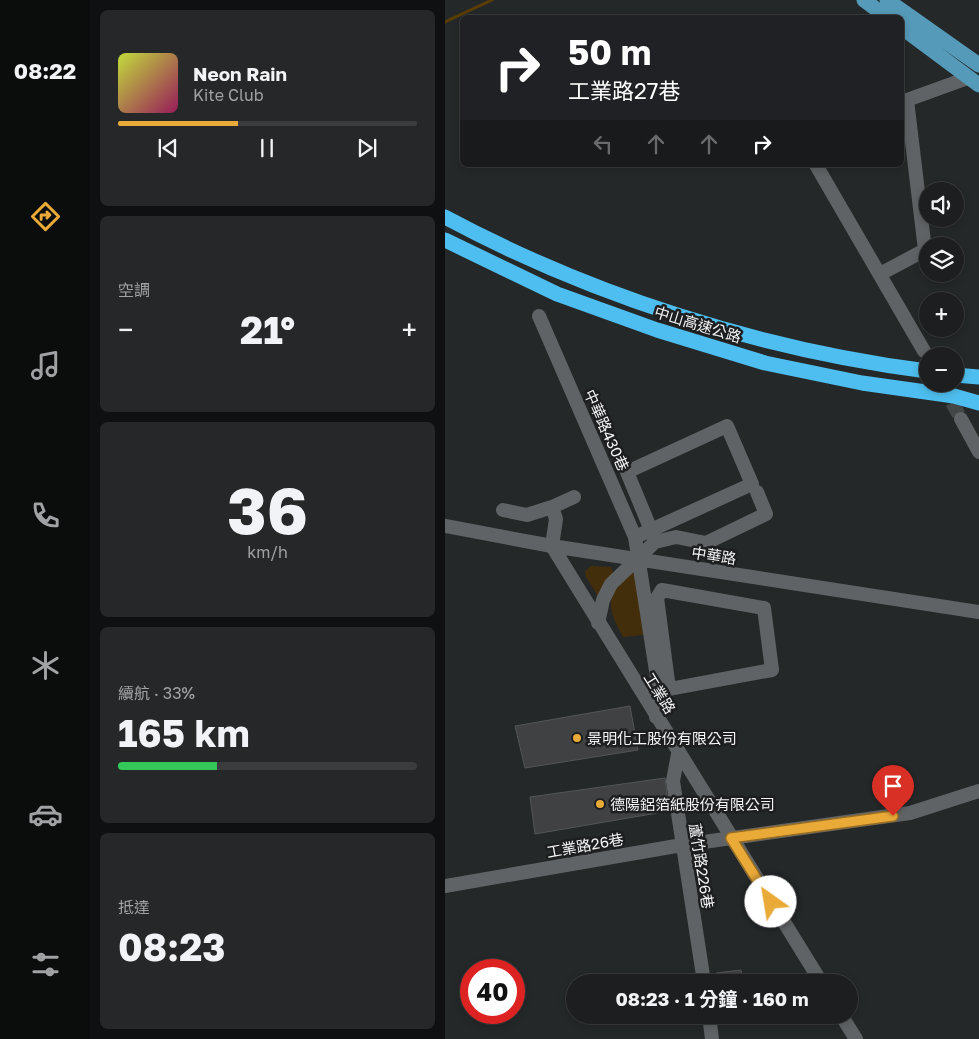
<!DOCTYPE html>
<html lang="zh-TW">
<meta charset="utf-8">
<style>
:root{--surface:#1c1e1f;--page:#252728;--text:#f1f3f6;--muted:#a0a2a4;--line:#3a3c3d;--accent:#eaaa38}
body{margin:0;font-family:"Golos Text","Noto Sans TC",sans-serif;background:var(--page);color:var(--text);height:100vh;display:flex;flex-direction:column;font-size:19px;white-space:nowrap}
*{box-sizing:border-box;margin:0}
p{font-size:16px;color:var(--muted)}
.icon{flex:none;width:28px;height:28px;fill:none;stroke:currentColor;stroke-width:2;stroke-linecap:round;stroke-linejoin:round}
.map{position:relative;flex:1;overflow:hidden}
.drawer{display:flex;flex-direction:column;gap:10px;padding:10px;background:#0f1011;width:355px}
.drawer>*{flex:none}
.banner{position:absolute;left:15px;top:15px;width:444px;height:152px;border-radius:8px;box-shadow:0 2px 8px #0003,0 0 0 1px var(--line);background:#202124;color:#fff;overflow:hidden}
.controls{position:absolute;left:474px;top:182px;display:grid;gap:10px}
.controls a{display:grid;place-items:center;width:45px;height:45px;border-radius:50%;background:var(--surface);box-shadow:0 2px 8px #0003,0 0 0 1px var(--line);font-size:25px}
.speed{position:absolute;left:15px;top:959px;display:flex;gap:10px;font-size:25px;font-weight:700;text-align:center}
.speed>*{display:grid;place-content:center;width:65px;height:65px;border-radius:50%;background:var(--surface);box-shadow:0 2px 8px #0003,0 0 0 1px var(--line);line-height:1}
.speed .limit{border:8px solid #d22;background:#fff;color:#111}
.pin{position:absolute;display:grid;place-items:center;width:42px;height:42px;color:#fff;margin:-51px -21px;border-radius:50% 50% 50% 0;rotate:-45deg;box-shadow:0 0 5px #0007}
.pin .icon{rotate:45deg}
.me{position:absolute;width:55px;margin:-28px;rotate:328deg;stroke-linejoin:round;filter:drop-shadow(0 0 4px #0008)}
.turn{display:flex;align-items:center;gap:18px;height:105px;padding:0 25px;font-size:22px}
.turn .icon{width:65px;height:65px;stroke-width:2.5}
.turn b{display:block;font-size:35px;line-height:42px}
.lanes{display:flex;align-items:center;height:48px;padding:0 25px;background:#0003;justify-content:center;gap:25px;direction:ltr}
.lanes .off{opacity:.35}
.big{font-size:38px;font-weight:700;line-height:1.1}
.drawer .card{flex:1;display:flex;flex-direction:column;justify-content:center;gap:8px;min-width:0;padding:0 18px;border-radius:8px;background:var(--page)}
.drawer .dial{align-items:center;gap:0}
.dial b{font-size:65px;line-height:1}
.song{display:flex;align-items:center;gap:15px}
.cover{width:60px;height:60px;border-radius:8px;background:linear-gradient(135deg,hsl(70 70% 55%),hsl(330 70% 35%))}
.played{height:5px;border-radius:2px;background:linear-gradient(90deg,var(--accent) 40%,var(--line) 40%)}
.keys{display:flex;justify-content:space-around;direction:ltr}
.heat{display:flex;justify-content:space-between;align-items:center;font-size:28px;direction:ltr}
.charge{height:8px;border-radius:4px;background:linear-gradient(90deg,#34c759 33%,var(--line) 0)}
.trip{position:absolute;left:121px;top:974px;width:292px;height:50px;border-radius:25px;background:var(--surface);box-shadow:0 2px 8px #0003,0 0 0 1px var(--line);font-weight:700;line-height:50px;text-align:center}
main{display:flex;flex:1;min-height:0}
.tabs{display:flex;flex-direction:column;width:90px;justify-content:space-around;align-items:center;background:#0b0c0c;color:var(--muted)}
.tabs .icon{width:35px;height:35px}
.tabs .current{color:var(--accent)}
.tabs b{font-size:22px;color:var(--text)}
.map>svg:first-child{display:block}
.green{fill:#422e0a}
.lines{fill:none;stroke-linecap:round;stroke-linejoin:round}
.stream{stroke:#5a3d00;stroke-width:3}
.building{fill:#3f4143;stroke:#535658}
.minor-tunnel{stroke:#444748;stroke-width:14;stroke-dasharray:14 7;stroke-linecap:butt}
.minor{stroke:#606365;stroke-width:14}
.major{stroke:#559ab8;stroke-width:15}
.highway{stroke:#4dbeef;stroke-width:15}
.route-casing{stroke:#986e24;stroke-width:12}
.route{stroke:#eaaa38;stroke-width:9}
.poi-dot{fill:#eaaa38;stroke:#1c1e20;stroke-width:2}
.labels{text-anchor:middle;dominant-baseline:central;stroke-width:5;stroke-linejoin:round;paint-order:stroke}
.street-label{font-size:15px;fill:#f2f4f5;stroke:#1c1e20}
.poi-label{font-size:15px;fill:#f2f4f5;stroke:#1c1e20;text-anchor:start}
</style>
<main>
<nav class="tabs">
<b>08:22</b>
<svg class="icon current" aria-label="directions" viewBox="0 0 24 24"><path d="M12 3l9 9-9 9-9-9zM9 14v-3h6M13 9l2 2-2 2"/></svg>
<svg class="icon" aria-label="music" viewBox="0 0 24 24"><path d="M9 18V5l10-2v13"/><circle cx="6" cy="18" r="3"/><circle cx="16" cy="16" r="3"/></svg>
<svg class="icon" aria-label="phone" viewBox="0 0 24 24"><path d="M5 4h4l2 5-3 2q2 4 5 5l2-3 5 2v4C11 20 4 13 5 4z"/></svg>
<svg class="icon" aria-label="climate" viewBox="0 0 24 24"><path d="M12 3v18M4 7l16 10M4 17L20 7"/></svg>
<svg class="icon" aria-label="car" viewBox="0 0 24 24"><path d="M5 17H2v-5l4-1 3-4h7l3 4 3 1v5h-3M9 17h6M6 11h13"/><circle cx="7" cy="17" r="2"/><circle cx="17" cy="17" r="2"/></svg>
<svg class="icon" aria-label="filters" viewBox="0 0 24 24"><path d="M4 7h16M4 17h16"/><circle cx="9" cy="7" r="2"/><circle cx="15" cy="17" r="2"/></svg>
</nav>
<section class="drawer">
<div class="card">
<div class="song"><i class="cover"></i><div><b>Neon Rain</b><p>Kite Club</p></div></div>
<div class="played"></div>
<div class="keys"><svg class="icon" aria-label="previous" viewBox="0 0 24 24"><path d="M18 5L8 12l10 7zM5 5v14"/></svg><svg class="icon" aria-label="pause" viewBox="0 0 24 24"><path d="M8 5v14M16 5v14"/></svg><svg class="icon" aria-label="next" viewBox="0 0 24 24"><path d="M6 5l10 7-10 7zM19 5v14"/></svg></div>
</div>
<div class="card"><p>空調</p>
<div class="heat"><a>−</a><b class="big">21°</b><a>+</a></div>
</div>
<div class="card dial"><b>36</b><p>km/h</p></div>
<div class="card"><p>續航 · 33%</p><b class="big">165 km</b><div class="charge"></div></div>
<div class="card"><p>抵達</p><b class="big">08:23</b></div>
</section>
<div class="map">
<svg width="534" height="1039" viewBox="0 0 534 1039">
<rect width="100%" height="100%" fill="#252829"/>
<path class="green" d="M 146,566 L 166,567 L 169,575 L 153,596 L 141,577 L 140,571 Z
M 191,570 L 200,635 L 178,637 C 161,606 159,593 191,570 Z"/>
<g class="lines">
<path class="stream" d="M 0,22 L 47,0"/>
</g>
<path class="building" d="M 185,706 L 193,750 L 80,768 L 70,726 Z
M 220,778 L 224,811 L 90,834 L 85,797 Z
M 296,970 L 298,982 L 272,982 L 271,973 Z"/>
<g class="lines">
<path class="minor-tunnel" d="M 497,384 L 516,419"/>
<path class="minor" d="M 371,165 L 479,351
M 435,274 L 480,250 L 462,100 L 520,79
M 94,316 L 190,537 L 217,709 L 211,717
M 516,419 L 534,452
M 129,497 L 107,507 L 111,519 L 107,546 L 376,982
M 58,510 L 82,515 L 107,507
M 0,526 L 107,546 L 534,612
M 190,537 L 206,530 L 307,484 L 282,426 L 182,472 L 206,530
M 153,623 L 158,600 L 166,584 L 210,542 L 231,537 L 261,543 L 321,514 L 312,492
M 214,691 L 219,690 L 327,670 L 319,608 L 217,590 L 212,598 L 224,689
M 233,754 L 228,781 L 259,982
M 0,886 L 237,845 L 465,813 L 534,791
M 264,1015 L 267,1039
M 396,1015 L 411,1039"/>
<path class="major" d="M 419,0 L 443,18
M 442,0 L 534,65
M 456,27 L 534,85"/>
<path class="highway" d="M 0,217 C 147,296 317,350 482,371
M 0,240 L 112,294 L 212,330 L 320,363 L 417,383 L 509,396 L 534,403
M 510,375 L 534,377"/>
</g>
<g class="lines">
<defs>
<path id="route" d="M 326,902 L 286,838 L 448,816"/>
</defs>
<use href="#route" class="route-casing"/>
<use href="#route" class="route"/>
</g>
<g class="poi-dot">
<circle cx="132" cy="738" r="5"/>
<circle cx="155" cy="804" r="5"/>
</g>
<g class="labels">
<g class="street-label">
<text transform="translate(253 324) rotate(17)">中山高速公路</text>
<text transform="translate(162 430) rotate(66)">中華路430巷</text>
<text transform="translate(269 555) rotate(9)">中華路</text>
<text transform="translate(215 693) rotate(58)">工業路</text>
<text transform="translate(140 845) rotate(-10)">工業路26巷</text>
<text transform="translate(257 866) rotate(81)">蘆竹路226巷</text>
</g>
<g class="poi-label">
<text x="142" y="738">景明化工股份有限公司</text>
<text x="165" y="804">德陽鋁箔紙股份有限公司</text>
</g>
</g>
</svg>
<div class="controls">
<a><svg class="icon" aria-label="sound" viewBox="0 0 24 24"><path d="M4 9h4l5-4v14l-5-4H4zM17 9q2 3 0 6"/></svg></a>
<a><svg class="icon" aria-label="layers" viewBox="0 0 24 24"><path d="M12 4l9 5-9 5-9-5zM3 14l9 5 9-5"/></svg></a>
<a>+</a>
<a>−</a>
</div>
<div class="speed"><div class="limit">40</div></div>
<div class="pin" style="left:448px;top:816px;background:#d93025"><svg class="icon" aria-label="arrive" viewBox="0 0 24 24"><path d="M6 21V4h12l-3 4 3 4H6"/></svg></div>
<svg class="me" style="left:326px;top:902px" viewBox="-20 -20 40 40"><circle r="19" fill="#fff"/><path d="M0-13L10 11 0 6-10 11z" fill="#eaaa38"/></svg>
<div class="trip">08:23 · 1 分鐘 · 160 m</div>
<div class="banner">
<div class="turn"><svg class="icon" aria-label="right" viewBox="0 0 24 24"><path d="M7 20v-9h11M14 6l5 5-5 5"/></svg><div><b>50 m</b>工業路27巷</div></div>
<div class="lanes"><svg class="icon off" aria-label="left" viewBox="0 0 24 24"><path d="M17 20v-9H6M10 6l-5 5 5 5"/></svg><svg class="icon off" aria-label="ahead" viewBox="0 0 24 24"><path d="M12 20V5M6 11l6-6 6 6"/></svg><svg class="icon off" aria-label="ahead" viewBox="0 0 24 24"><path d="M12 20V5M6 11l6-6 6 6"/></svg><svg class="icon" aria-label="right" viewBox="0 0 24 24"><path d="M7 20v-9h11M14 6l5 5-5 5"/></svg></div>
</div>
</div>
</main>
